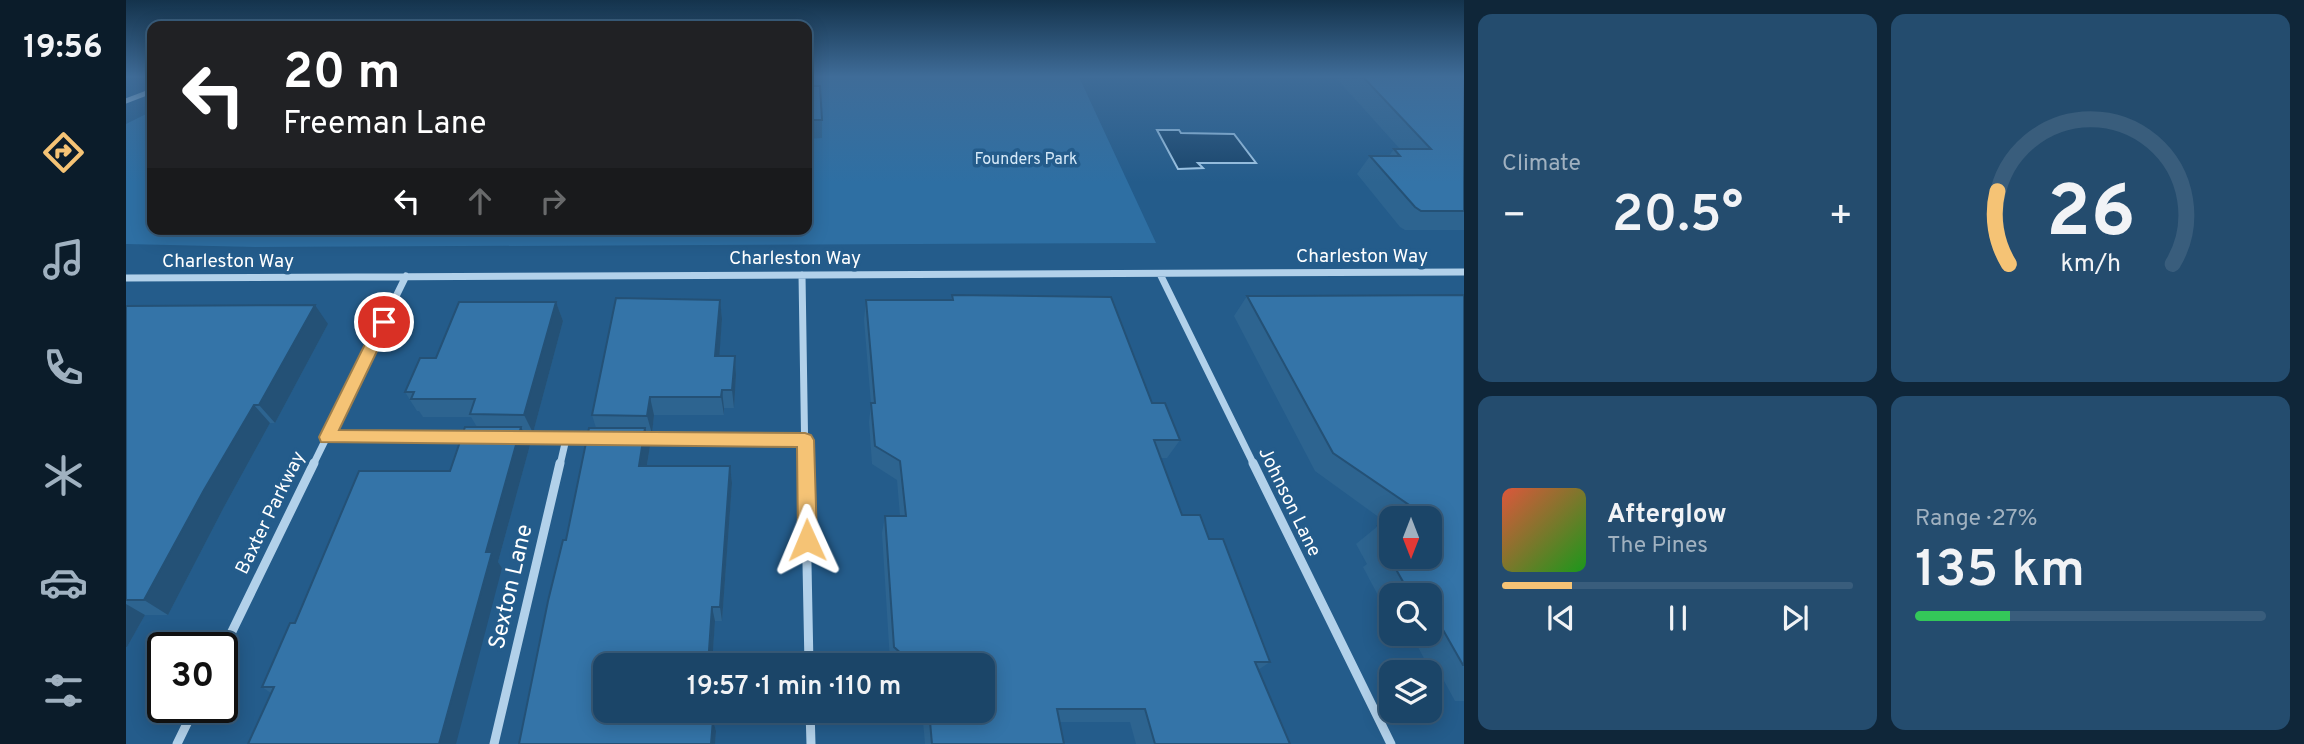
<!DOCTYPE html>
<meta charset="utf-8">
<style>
:root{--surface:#1b4568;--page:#244c6e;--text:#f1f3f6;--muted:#a0b1c0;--line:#395d7c;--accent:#f5c375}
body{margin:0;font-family:Overpass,sans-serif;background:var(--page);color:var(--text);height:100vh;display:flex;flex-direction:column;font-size:26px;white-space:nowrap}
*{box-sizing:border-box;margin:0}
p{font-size:23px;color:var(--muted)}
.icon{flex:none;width:38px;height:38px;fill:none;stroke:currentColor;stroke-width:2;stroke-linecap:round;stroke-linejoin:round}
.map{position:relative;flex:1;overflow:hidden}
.side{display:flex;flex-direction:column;gap:14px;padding:14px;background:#0f2639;width:840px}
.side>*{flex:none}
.guide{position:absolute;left:21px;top:21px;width:665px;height:214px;border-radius:14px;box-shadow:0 4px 18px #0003,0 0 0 2px var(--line);background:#202124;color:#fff;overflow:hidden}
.needle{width:46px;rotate:180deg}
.tools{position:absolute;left:1253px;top:506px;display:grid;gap:14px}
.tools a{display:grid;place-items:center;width:63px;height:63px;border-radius:14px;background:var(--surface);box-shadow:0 4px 18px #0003,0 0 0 2px var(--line);font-size:35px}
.speed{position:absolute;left:21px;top:632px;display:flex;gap:14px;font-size:35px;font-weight:700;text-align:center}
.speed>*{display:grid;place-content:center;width:91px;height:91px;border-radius:50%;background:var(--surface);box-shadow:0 4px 18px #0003,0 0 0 2px var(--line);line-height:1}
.speed .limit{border:4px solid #111;border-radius:10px;background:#fff;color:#111}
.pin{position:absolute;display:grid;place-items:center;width:60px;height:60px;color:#fff;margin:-30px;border:4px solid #fff;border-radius:50%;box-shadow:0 2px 7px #0007}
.me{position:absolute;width:77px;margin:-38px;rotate:359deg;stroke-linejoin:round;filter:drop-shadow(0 0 5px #0008)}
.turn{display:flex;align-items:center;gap:24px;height:147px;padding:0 21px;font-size:32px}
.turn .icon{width:91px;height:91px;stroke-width:2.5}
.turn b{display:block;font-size:49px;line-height:60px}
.lanes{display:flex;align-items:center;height:66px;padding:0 21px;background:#0003;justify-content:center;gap:35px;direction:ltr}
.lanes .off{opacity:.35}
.big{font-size:52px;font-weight:600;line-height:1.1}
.side .widget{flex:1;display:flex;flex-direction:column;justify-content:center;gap:10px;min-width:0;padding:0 24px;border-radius:14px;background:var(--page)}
.side .dial{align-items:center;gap:0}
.dial svg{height:182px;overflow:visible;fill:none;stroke:var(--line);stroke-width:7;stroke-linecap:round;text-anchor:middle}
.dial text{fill:var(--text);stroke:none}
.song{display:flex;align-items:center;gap:21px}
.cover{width:84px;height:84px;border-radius:10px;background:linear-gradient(135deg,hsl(10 70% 55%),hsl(120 70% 35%))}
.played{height:7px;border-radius:4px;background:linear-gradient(90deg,var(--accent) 20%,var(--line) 20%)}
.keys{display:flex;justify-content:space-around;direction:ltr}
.heat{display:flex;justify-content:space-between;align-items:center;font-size:38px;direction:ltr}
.charge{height:10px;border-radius:5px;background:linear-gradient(90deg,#34c759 27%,var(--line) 0)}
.side .tiles{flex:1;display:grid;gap:14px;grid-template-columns:repeat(2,1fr)}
.trip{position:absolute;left:467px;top:653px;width:402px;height:70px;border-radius:14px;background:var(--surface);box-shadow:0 4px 18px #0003,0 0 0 2px var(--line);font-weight:600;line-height:70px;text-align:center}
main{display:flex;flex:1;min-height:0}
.menu{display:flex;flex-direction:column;width:126px;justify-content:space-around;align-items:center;background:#0b1c2a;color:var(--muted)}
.menu .icon{width:49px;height:49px}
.menu .selected{color:var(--accent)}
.menu b{font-size:32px;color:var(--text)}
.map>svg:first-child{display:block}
.green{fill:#2e6fa3}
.water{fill:#19456b;stroke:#a6cdeb;stroke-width:2}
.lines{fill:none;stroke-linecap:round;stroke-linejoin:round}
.street-far2{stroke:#b2d1ea;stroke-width:5}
.street-far1{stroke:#b2d1ea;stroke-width:7}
.street{stroke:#b2d1ea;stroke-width:9}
.wall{fill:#2d6490}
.shaded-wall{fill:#245176}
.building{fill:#3474a8;stroke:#245176;stroke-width:2}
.route{fill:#f5c375;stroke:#9f7f4c;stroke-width:2}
.labels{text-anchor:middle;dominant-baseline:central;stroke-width:7;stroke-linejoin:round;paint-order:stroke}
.far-park-label{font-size:16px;fill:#d6e9f8;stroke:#245c8b}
.street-label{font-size:19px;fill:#fff;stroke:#245c8b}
.near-street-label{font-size:23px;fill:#fff;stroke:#245c8b}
</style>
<main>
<nav class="menu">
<b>19:56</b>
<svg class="icon selected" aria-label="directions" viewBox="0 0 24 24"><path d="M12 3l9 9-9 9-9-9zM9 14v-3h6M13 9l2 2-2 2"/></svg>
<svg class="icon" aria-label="music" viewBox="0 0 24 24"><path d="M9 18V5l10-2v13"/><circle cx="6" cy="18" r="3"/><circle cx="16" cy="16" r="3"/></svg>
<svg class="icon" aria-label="phone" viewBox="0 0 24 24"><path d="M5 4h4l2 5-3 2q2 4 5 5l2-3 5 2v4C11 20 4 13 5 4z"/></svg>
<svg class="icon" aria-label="climate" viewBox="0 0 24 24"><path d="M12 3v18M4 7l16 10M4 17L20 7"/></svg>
<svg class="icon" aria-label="car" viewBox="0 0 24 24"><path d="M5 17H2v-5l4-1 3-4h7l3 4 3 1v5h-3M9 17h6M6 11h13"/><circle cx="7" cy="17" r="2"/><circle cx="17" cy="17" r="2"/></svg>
<svg class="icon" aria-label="filters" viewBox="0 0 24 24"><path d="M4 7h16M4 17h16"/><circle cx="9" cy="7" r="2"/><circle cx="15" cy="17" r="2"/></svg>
</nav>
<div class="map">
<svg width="1338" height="744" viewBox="0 0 1338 744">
<rect width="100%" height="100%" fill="#245c8b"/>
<path class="green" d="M 681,77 L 953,77 L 1030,243 L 129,247 L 0,244 L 0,124 L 26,111 L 26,229 L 681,229 Z"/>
<path class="water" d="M 1031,130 L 1053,130 L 1055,133 L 1108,134 L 1130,163 L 1072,163 L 1077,168 L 1052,169 Z"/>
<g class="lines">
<path class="street-far2" d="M 0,101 L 26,91"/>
<path class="street-far1" d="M 1034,274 L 1128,465
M 676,275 L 679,465
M 0,278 L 1338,272
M 201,437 L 342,438
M 393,438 L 468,439
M 515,439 L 679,441
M 187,465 L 280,276
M 434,465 L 440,439"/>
<path class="street" d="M 679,463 L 683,665
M 1127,463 L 1265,744
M 96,652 L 188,463
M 684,710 L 685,744
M 51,744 L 69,707
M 368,744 L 434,463"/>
</g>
<path class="wall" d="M 1211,77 L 1338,77 L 1338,230 L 1279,230 L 1274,227 L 1231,174 L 1244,156 L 1263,156 L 1268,149 L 1274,149 L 1210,78 Z
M 681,86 L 696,120 L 696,138 L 681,139 Z
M 826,295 L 1026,403 L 1054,440 L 1041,458 L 1035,458 L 1056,515 L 1083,539 L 1144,662 L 1132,670 L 1164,744 L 1010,744 L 1004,722 L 933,722 L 938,744 L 799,744 L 796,710 L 858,710 L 858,665 L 768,665 L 764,661 L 756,533 L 759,516 L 774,516 L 771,480 L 746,464 L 743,422 L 745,404 L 738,320 L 740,300 L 825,300 Z
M 1338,295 L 1338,701 L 1329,701 L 1317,679 L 1309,679 L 1285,634 L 1304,634 L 1304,595 L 1265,595 L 1265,603 L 1256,603 L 1237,567 L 1241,564 L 1230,544 L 1252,526 L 1304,556 L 1304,518 L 1265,518 L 1265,526 L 1189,471 L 1108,316 L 1121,296 Z
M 490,298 L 594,300 L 596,319 L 593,356 L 609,356 L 610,375 L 608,408 L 598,408 L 598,415 L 528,415 L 526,434 L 520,434 L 524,446 L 521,466 L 604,466 L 606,483 L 596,621 L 589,621 L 586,665 L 480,665 L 480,710 L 584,710 L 583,720 L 587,720 L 590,731 L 589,744 L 393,744 L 422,601 L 437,540 L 440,540 L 463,428 L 470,428 L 466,415 Z
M 430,302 L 437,321 L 407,433 L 398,433 L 404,445 L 372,562 L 376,568 L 145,693 L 136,687 L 169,623 L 324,471 L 351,427 L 345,417 L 297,417 L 293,411 L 291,411 L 279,392 L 310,358 Z
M 0,306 L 202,324 L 149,423 L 144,423 L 98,507 L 42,615 L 19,615 L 1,647 L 0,647 Z"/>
<path class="shaded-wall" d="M 594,300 L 596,319 L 592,375 L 589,356 Z
M 430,302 L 437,321 L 407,433 L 398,415 Z
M 189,305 L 202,324 L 149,423 L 133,405 Z
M 609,356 L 610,375 L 608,408 L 606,390 Z
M 596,390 L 598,408 L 598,415 L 595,397 Z
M 524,397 L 528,415 L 526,434 L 521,416 Z
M 128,405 L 144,423 L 98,507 L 42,615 L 18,600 L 78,490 Z
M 395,427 L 404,445 L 372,562 L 376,568 L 330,744 L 313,744 L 360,552 Z
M 519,428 L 524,446 L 518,483 L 513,466 Z
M 604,466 L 606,483 L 596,621 L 594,607 Z
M 0,604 L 19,615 L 1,647 L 0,647 Z
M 586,607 L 589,621 L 586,665 L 582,665 Z
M 580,710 L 584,710 L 583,731 L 579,720 Z
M 587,720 L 590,731 L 589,744 L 585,744 Z"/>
<path class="building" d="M 1237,77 L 1338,77 L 1338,211 L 1295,211 L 1289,207 L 1244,156 L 1274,156 L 1268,149 L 1305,149 Z
M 681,86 L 694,86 L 696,120 L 681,120 Z
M 826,295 L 985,297 L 1026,403 L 1039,403 L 1054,440 L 1028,440 L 1056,515 L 1074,515 L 1083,539 L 1097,539 L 1144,662 L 1129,662 L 1164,744 L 1029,744 L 1019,709 L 931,709 L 938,744 L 806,744 L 803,710 L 858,710 L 858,665 L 788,665 L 768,647 L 759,516 L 780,516 L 774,461 L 749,446 L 745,403 L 749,403 L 740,300 L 827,300 Z
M 1338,295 L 1338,665 L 1337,665 L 1304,607 L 1304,595 L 1297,595 L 1292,587 L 1280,587 L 1259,550 L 1265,550 L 1252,526 L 1265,526 L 1265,556 L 1304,556 L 1304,526 L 1314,526 L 1207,453 L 1121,296 Z
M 490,298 L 594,300 L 589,356 L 609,356 L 606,390 L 596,390 L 595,397 L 524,397 L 521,416 L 466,415 Z
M 333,302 L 430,302 L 398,415 L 344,414 L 349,399 L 285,399 L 288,392 L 279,392 L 294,358 L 310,358 Z
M 189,305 L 133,405 L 128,405 L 78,490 L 18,600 L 0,600 L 0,306 Z
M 339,427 L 395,427 L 360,552 L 366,552 L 313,744 L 122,744 L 148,687 L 136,687 L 164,623 L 169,623 L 233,471 L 324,471 Z
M 463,428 L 519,428 L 513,466 L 604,466 L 594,607 L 586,607 L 582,665 L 480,665 L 480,710 L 580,710 L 579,720 L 587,720 L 585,744 L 393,744 L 422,601 L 437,540 L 440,540 Z"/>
<linearGradient id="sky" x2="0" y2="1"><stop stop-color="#14334c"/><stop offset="0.42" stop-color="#3f6c98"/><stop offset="1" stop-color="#3f6c98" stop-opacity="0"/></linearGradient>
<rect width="1338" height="182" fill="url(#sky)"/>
<path class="route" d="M 258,317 L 265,322 L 213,430 L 679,433 L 685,435 L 688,440 L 691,540 L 688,546 L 681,549 L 674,546 L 672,540 L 671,447 L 195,442 L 193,437 L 250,322 Z"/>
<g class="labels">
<g class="far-park-label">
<text x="900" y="160">Founders Park</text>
</g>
<g class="street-label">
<text x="1236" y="257">Charleston Way</text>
<text x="669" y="259">Charleston Way</text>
<text x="102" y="262">Charleston Way</text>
<text transform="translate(1163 502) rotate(64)">Johnson Lane</text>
<text transform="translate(145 513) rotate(-64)">Baxter Parkway</text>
</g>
<g class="near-street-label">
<text transform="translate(386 587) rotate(-77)">Sexton Lane</text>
</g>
</g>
</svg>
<div class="tools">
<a><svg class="needle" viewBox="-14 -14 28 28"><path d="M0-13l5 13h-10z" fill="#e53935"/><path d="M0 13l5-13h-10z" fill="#a0b1c0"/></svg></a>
<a><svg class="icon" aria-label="search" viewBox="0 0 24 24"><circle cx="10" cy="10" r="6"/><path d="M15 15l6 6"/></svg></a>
<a><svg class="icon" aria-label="layers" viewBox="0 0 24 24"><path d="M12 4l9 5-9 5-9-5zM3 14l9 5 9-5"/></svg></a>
</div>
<div class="speed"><div class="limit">30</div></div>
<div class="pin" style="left:258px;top:322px;background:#d93025"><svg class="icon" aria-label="arrive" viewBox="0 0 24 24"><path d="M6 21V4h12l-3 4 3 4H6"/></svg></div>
<svg class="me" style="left:681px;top:540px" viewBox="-20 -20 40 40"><path d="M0-17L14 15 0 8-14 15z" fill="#f5c375" stroke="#fff" stroke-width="4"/></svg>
<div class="trip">19:57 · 1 min · 110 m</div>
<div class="guide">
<div class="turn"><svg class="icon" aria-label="left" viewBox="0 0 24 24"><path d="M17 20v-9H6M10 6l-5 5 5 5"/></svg><div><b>20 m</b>Freeman Lane</div></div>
<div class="lanes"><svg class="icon" aria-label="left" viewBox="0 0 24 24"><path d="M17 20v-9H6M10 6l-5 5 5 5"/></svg><svg class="icon off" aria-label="ahead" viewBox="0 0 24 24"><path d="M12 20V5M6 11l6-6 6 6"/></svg><svg class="icon off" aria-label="right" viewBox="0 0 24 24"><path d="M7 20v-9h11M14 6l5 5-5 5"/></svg></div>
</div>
</div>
<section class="side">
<div class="tiles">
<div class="widget"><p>Climate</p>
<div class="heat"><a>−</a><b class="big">20.5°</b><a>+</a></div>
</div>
<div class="widget dial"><svg viewBox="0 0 100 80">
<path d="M14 69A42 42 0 1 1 86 69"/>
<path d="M14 69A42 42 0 0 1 9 37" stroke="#f5c375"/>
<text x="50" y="56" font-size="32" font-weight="700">26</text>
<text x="50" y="72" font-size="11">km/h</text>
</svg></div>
<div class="widget">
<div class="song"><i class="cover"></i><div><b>Afterglow</b><p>The Pines</p></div></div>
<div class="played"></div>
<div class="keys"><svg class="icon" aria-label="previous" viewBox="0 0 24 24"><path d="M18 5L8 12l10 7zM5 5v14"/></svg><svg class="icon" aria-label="pause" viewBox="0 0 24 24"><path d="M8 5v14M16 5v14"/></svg><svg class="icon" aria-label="next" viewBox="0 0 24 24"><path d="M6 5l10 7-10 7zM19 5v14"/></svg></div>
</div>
<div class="widget"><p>Range · 27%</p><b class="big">135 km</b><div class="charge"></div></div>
</div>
</section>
</main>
